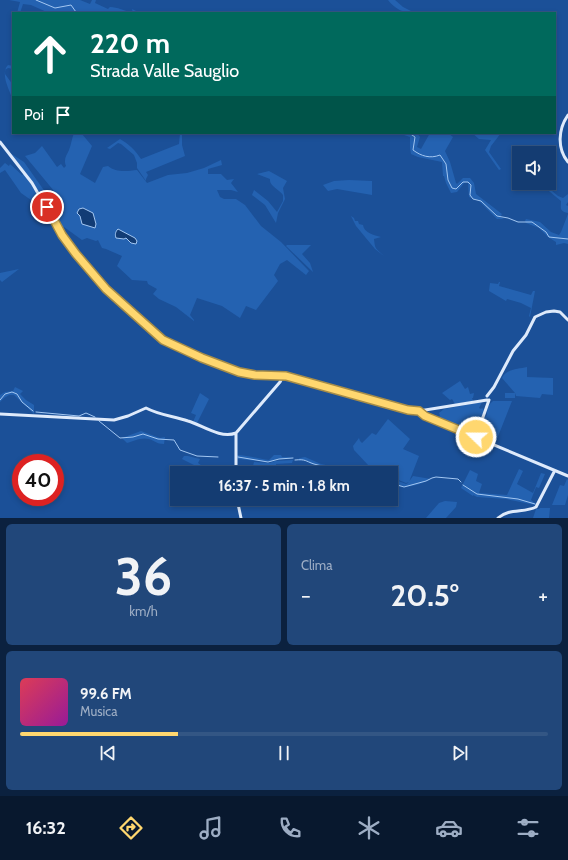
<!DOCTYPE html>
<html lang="it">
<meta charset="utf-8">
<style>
:root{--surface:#143c72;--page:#21477a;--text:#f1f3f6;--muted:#9dadc4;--line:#335684;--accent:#ffd76f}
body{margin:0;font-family:Cabin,sans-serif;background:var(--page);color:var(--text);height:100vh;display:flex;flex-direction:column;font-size:15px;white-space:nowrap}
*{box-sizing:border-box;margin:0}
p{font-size:13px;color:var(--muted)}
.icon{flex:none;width:22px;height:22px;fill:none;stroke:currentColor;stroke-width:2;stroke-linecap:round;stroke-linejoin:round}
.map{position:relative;height:518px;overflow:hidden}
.drawer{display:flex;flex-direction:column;gap:6px;padding:6px;background:#0b213f;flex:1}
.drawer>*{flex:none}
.hud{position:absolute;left:12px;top:12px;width:544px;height:122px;border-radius:0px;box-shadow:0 2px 6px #0003,0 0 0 1px var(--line);background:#00695c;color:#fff;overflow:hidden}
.controls{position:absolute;left:512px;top:146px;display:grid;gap:8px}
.controls a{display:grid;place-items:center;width:44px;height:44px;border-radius:0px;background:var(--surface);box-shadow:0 2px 6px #0003,0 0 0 1px var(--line);font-size:20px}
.speed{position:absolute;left:12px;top:454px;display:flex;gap:8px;font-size:20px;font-weight:700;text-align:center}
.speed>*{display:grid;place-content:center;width:52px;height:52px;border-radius:50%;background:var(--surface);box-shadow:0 2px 6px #0003,0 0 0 1px var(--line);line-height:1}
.speed .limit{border:6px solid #d22;background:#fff;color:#111}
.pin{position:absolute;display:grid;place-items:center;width:34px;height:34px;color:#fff;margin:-17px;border:2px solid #fff;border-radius:50%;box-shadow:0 1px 4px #0007}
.me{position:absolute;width:44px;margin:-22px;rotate:292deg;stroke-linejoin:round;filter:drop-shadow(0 0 3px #0008)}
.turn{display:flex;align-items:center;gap:14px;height:84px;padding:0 12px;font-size:18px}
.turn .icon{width:52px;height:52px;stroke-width:2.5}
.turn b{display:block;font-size:28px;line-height:34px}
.then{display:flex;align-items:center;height:38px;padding:0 12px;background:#0003;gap:8px;font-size:15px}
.big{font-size:30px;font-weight:800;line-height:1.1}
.drawer .tile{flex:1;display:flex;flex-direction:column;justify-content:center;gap:6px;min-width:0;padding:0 14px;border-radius:6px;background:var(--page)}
.drawer .dial{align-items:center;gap:0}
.dial b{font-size:52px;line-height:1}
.song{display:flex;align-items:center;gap:12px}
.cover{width:48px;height:48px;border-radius:6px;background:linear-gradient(135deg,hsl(350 70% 55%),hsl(300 70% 35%))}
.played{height:4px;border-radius:2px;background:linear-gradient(90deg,var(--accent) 30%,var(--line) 30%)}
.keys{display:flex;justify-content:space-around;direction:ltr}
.heat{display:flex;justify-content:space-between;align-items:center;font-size:22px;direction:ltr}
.drawer .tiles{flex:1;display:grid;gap:6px;grid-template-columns:1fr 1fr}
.tile:last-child{grid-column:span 2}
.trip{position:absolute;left:170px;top:466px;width:228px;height:40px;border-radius:0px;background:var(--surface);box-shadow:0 2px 6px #0003,0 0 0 1px var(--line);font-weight:800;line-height:40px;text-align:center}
.dock{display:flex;height:64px;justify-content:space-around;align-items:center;background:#08182e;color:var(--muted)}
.dock .icon{width:28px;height:28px}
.dock .active{color:var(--accent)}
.dock b{font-size:18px;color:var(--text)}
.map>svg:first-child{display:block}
.green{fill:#2462b1}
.water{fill:#123c75;stroke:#a3c7f2}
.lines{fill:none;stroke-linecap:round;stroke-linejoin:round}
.stream{stroke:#a3c7f2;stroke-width:1}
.secondary{stroke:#deeafb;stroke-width:3}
.route-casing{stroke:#a68c48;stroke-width:10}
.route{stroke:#ffd76f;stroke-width:7}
</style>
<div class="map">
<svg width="568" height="518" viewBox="0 0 568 518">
<rect width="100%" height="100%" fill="#1b5098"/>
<path class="green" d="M 9,0 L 80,0 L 90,4 L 92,0 L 96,0 L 95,3 L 108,9 L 110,7 C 117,7 125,11 133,13 L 132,9 L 140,13 L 49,13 L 31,5 L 23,4 L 20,13 L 17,13 L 20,2 Z
M 388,0 L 395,0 L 403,7 L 415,13 C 403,13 395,9 388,0 Z
M 8,65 L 13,66 L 13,69 L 8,68 L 5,70 L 5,74 L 13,85 L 13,100 C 9,90 0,73 8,65 Z
M 74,133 L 82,134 L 92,146 L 80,174 L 95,183 L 103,167 L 108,166 C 116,173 128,171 137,170 L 147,183 L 168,175 L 187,173 L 204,168 L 221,160 L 222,165 L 208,169 L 208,174 L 221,174 L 227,180 L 234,179 L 231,183 L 238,192 L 231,190 L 217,190 L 220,197 L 224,199 L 236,199 L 245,205 L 261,226 L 281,242 L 309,271 L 306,275 L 287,260 L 280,264 L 274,275 L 278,281 L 256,310 L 246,306 L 240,318 L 222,306 L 197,298 L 190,315 L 194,320 L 194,321 L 176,307 L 159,299 L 153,294 L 157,289 L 148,284 L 147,281 L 132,280 L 117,266 L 122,256 L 106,249 L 102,248 L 98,240 L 96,241 L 87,238 L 82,240 L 64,227 L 59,227 L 33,183 L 10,153 L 24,162 L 48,196 L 54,191 L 25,156 L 35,153 L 42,146 L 57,167 L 61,164 L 64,168 L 66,166 C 63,159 67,155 69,150 C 71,145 72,138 74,133 Z
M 180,133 L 182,133 L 182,145 L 185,156 L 146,172 L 148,175 L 146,179 L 146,181 L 137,168 L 137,163 L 134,155 L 121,144 L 118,143 L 110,149 L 107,148 L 120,139 C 129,144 135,150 141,159 L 179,144 Z
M 398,133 L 417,133 L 420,137 L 417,147 L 421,149 L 430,133 L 448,133 L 453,137 L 445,151 L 450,162 L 456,183 L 457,184 L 463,178 L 470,178 L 474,183 L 476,194 L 502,214 L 500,217 L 504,219 L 497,219 L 479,201 L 469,197 L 468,183 L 467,182 L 465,182 L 457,192 L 451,193 L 446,183 L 444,176 L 443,176 L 442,162 L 418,157 L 411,154 L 410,148 L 410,137 Z
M 472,133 L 501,133 L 491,146 L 489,152 L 501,169 L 499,170 L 485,150 L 491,140 L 479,139 Z
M 5,163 L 9,166 L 10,164 L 22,175 L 24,174 L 47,209 L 39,202 L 31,200 L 21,193 L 5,170 L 0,173 L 0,168 Z
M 269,171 L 287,181 L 283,188 L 285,199 L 278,213 L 276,223 L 265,205 L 252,195 L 254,190 L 268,201 L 277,212 L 283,201 L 283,195 C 279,189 269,186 270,179 L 257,174 Z
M 349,180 L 372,181 L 372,195 L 337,189 L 328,191 L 323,185 L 334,181 Z
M 545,185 L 558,196 L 563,198 L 568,194 L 568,202 L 566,205 L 568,206 L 568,213 C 559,211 561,208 561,201 L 544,187 Z
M 568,214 L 568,244 L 564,243 L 556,245 L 556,242 L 548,237 L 539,228 L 526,223 L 525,221 L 526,219 L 540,222 L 551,232 L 559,235 L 561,232 Z
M 351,216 L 354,218 L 355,221 L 358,221 L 359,224 L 363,225 C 364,233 374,235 381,237 L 374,239 C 375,250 376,248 384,256 L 375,249 L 356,226 Z
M 287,245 L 311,245 L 302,254 L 310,263 L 313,272 L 286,246 Z
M 19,269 L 2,282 L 0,280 L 0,273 Z
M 499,282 L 500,282 L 499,286 L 531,295 L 533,291 L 535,291 L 530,317 L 529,316 L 531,308 L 521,303 L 507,299 L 506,301 L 489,291 L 490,283 L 498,284 Z
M 527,367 L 527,377 L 553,378 L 553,395 L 542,394 L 540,398 L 516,396 L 515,393 L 515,398 L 505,398 L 505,393 L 515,393 L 502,378 C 506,369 518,369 527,367 Z
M 460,381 L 465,389 L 468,387 L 470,394 L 474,393 L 473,398 L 472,398 L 473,401 L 455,404 L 452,399 L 450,400 L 442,393 Z
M 15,387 L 23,391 L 20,394 L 26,400 L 34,405 L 34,414 L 14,395 L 9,395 L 4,398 L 0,402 L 0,395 L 5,392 L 13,391 Z
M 200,393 L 209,399 L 197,423 L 193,422 L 196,415 L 191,413 Z
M 493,401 L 512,401 L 495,444 L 478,436 L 483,419 L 487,415 C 487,409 488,405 493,401 Z
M 482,402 L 479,408 L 481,409 L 482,408 L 484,410 L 481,421 L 469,417 L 467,425 L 477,429 L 479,426 L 475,436 L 438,419 L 440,415 L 439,413 L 444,409 Z
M 388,419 L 410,439 L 403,449 L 419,456 L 409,482 L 406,483 L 391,477 L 391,473 L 343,473 L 331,468 L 311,464 L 306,460 L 297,460 L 300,458 L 305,457 L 321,464 L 335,467 L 348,473 L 351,467 L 365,472 L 368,470 L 369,466 L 354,450 L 353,446 L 359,438 L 360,441 L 362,443 L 372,433 L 376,435 Z
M 141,431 L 160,438 L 165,437 L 164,444 C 156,444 156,441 149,439 C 142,437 133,441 127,443 L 122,438 Z
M 461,442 L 479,447 C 475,456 469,453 460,451 L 460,449 L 458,449 L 459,445 Z
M 237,455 C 248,455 258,459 269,460 L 274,455 L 281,455 L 282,457 L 294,457 L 275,460 L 271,462 L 238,459 L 237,458 Z
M 184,456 L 188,456 L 200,459 L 198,463 L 205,468 L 203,473 L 197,470 L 198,467 L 182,459 Z
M 293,460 L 292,463 L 276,464 L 276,470 L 298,471 L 302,473 L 272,471 L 270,470 L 273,468 L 253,466 L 254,462 L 270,463 L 275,461 Z
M 519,469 L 523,471 L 517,484 L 533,493 L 541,473 L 545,474 L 539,488 L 536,487 L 531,500 L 536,504 L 535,505 L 506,499 L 477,497 L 473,495 L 473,496 L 461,488 L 470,470 L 478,474 L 476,481 L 482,484 L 479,493 L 507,495 Z
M 413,476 L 431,479 C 424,483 412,487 403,487 C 399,487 395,485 391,483 L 391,478 L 406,484 L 408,483 Z
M 567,479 L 568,480 L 568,495 L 565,505 L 552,505 L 560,485 L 564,486 Z
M 445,501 L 457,502 L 456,507 L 446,518 L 426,518 L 439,503 Z
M 540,508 L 550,508 L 549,518 L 533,518 L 536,509 L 539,509 Z"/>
<path class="water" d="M 83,208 L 93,213 L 96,224 L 95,228 L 82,224 L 80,216 L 77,213 L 79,209 Z
M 118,229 L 135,238 L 137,241 L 136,244 L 131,243 L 126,238 L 124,239 L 116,238 C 115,235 115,232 118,229 Z"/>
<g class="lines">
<path class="stream" d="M 36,0 L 55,8 L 71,5 L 76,12 L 83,13
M 409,133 L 415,137 L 413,150 C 421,156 430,159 440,155 L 446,164 L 448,180 L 452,188 L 456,189 L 463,182 L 468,182 L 471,185 L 470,195 L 473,199 L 481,201 L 497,216 L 508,218 L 518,222 L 532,222 L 546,232 L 549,237 L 568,239
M 0,400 L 5,394 L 12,392 L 17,394 L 22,402 L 33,411
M 36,412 L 79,416 L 86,413 L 95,417
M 99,421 L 120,438 L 133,437 L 143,434 L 158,439 L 174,440 L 180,450 L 197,456 L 218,457
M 238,457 L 268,462 L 279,459 L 293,458
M 295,460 C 306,459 305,461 314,464 C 325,467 335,468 346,473
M 391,483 L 404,487 L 426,481 L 432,478 L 436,477 L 458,479 L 461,482
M 463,485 L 477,494 L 518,499 L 535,504"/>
<path class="secondary" d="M 568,115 C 558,129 557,149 568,162
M 0,142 L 32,183 L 62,235 L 76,254 L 106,289 L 147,326 L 163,340 L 202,358 L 239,372 L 255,375 L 280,375 L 286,376 L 409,410 L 419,411 L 487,400
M 487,396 L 494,387 L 513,351 L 526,335 L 535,317 L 546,312 L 554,311 L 560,312 L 568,320
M 419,411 L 425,416 L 568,476
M 0,414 L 114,420 L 128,416 L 146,408 C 159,415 173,416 188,421 C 202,425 220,439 236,433
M 476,437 L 489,400
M 236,473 L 236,433 L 280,382 L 283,376
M 237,499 L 241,518
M 498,518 C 509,508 524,513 536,507 L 554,472"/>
</g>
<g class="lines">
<defs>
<path id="route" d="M 47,207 L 62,235 L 76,254 L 106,289 L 163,340 L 202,358 L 239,372 L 255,375 L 286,376 L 408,410 L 419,411 L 425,416 L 476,437"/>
</defs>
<use href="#route" class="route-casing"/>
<use href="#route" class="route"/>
</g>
</svg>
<div class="controls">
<a><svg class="icon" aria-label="sound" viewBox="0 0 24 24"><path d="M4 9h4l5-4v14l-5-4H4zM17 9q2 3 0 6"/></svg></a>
</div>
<div class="speed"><div class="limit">40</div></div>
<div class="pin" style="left:47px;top:207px;background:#d93025"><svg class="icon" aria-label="arrive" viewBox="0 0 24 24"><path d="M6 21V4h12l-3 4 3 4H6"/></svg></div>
<svg class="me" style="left:476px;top:437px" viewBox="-20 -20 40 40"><circle r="17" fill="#ffd76f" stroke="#fff" stroke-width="3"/><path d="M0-11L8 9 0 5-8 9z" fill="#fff"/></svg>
<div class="trip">16:37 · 5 min · 1.8 km</div>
<div class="hud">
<div class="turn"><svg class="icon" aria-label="ahead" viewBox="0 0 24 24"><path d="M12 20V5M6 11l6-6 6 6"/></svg><div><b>220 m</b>Strada Valle Sauglio</div></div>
<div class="then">Poi<svg class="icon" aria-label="arrive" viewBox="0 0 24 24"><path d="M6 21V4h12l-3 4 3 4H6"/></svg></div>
</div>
</div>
<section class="drawer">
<div class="tiles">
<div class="tile dial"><b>36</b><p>km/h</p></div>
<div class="tile"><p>Clima</p>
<div class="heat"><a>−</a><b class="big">20.5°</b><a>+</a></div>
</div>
<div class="tile">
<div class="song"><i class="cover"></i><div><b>99.6 FM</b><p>Musica</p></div></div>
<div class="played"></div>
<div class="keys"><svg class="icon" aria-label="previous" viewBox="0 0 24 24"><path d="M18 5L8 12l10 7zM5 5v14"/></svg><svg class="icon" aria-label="pause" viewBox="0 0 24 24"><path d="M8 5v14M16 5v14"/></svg><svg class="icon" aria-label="next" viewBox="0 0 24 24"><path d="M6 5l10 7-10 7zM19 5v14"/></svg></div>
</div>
</div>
</section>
<nav class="dock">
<b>16:32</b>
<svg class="icon active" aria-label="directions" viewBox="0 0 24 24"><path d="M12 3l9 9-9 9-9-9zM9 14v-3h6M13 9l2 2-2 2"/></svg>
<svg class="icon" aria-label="music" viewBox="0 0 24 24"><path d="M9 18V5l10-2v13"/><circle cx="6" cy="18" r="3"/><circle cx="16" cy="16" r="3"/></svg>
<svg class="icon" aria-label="phone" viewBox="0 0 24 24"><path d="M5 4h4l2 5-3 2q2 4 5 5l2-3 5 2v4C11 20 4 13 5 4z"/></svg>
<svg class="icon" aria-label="climate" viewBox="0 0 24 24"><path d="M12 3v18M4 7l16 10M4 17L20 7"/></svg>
<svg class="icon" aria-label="car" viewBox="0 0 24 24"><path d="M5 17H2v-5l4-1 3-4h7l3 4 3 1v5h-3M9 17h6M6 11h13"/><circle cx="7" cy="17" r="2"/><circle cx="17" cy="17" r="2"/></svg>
<svg class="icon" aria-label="filters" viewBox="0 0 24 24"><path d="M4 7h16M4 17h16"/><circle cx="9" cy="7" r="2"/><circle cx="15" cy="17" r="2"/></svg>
</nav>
